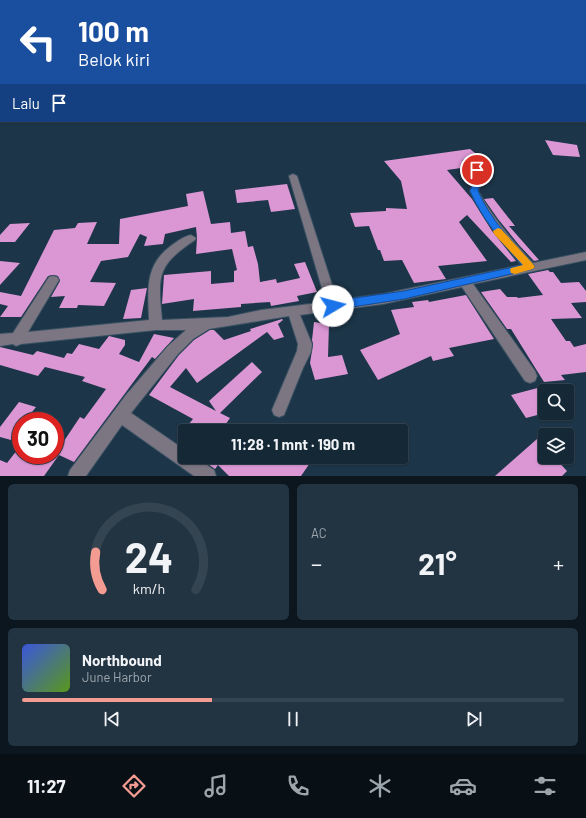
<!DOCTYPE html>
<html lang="id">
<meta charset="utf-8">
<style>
:root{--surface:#152836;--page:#223442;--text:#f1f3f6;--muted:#9da6ad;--line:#344451;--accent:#f59c92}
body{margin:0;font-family:Barlow,sans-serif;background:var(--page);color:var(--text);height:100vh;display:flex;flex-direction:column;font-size:15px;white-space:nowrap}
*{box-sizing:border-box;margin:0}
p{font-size:13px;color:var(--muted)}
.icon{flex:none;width:22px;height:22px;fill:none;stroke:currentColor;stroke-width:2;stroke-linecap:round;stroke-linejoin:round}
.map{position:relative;height:476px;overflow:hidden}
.details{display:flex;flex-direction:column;gap:8px;padding:8px;background:#0c161e;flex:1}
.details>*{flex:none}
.banner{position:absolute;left:0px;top:0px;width:586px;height:122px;box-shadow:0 1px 3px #0004,0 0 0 1px var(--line);background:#1a4fa0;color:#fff;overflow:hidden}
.tools{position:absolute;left:538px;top:384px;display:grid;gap:8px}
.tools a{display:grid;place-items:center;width:36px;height:36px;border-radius:4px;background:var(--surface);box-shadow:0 1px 3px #0004,0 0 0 1px var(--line);font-size:20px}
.speed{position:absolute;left:12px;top:412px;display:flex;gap:8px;font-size:20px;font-weight:700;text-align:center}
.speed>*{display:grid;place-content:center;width:52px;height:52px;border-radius:50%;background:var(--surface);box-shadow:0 1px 3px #0004,0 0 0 1px var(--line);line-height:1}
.speed .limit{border:6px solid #d22;background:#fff;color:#111}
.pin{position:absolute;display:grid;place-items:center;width:34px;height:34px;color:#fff;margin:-17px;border:2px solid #fff;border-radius:50%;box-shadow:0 1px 4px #0007}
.me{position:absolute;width:44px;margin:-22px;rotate:82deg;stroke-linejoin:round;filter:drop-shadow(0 0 3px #0008)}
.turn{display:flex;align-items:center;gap:14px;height:84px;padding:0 12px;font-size:18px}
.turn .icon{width:52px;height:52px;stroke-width:2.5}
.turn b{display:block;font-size:28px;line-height:34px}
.then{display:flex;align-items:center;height:38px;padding:0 12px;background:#0003;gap:8px;font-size:15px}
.big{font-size:30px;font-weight:700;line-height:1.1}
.details .card{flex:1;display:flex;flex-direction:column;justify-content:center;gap:6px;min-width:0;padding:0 14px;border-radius:6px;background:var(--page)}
.details .dial{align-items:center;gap:0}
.dial svg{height:104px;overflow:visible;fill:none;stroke:var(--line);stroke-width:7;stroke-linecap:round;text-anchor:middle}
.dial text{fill:var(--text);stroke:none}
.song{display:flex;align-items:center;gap:12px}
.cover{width:48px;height:48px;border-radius:6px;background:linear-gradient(135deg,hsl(230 70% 55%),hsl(90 70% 35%))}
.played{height:4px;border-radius:2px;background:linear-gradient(90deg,var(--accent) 35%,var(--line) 35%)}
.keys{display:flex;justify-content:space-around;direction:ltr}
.heat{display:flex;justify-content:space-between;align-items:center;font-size:22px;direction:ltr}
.details .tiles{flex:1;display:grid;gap:8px;grid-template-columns:1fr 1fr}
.card:last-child{grid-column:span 2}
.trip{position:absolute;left:178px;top:424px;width:230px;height:40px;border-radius:4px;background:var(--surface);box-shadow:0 1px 3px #0004,0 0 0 1px var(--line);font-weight:700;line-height:40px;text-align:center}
.menu{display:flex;height:64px;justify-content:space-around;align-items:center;background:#081016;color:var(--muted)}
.menu .icon{width:28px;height:28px}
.menu .current{color:var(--accent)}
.menu b{font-size:18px;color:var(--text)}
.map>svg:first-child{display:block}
.building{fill:#da97d4}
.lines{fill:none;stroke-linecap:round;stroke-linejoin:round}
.minor-casing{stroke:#395163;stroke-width:2}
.minor{fill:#7c7683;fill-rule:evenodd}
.route{fill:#1a73e8;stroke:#114b97}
.slow{fill:#f59e0b}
</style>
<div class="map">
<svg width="586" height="476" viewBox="0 0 586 476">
<rect width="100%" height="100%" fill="#1c3548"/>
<path class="building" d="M 545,140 L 577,145 L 580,157 L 553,155 Z
M 470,149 L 480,157 L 462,160 L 468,167 L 447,170 L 472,199 L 492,231 L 516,261 L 511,262 L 467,215 L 459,222 L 487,261 L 438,266 L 446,279 L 414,283 L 402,260 L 384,261 L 380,250 L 378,250 L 369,226 L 355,227 L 350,213 L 386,211 L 386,208 L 407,209 L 401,181 L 384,161 Z
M 287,184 L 295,209 L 271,212 L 268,200 L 237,203 L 235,190 Z
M 203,191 L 211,224 L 230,222 L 231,233 L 245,231 L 248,247 L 253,246 L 258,264 L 260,282 L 276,279 L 277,283 L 300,278 L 294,264 L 305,262 L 317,292 L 297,296 L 299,301 L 271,306 L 270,302 L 241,304 L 241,307 L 193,311 L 194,299 L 162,304 L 164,275 L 211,271 L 211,284 L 234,282 L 234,271 L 237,270 L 232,249 L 196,254 L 197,238 L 196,227 L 165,234 L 163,244 L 144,246 L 147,237 L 140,234 L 128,257 L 101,261 L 90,282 L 116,283 L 104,306 L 78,305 L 77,308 L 59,308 L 65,296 L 51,297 L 60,281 L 58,276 L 53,275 L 48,276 L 21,317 L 0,317 L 8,306 L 0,304 L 0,292 L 21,296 L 54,230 L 75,228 L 78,223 L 97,222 L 87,244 L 119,244 L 120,219 L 188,206 L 186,194 Z
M 493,198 L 515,226 L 509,226 L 539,260 L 534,261 L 519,245 L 498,219 L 484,199 Z
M 30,223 L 15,242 L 0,242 L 0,235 L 10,224 Z
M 0,261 L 20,263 L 0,285 Z
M 548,270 L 550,272 L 553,272 L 561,283 L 579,282 L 586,291 L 586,302 L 571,303 L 582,318 L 551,319 L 566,341 L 570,341 L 574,347 L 586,344 L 586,372 L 561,375 L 565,380 L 544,382 L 511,329 L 507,329 L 481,292 L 500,289 L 507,297 L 517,297 L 518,298 L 543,295 L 528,274 Z
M 147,288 L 141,318 L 123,319 L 131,290 Z
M 466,295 L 494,339 L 449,348 L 454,356 L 433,361 L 431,356 L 378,380 L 360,350 L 400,334 L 391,310 L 414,307 L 412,302 L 428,300 L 429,302 Z
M 282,319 L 283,320 L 278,324 L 284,337 L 274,340 L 267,332 L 197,383 L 186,368 L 170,387 L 216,411 L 209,401 L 252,362 L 262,372 L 220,413 L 230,418 L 221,431 L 183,431 L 193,419 L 149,395 L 179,355 L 194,340 L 210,330 L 214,330 L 224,340 L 251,331 L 250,329 Z
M 314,322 L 329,324 L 328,357 L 342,355 L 348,374 L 315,380 L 310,363 L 313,344 L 312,340 Z
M 154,334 L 174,338 L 155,359 L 152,357 L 74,462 L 59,455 L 44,476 L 0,476 L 0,460 L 7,463 L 21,445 L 21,455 L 58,455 L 55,454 L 55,450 L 62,440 L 64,441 L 80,417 L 84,419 L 106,389 L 82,381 L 85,377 L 45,367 L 38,376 L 0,365 L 0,347 L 33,355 L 37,351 L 64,358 L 67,353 L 72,354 L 79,344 L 99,349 L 109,336 L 125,340 L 125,345 L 119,354 L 139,362 Z
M 545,386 L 545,413 L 526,418 L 511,395 Z
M 19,402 L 36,407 L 25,421 L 21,421 L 21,427 L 11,440 L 0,437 L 0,427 Z
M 537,439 L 545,448 L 545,457 L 554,457 L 567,471 L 562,476 L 495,476 Z
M 198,457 L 256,457 L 264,465 L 270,457 L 304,457 L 310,463 L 301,476 L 229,476 L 218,465 L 215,469 Z"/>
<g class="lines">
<defs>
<path id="minor" d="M 470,163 L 476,163 L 484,175 L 478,191 C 493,218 512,241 533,263 L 586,252 L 586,260 L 473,284 L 535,371 L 537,376 L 535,381 L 530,383 L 525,381 L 462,287 L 383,304 L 300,315 L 312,344 L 311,352 L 303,368 L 284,415 L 279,417 L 274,415 L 272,410 L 297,351 L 298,344 L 289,316 L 209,329 L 193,339 L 178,354 L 131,413 L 185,450 L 185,457 L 195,457 L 214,470 L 216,476 L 194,476 L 122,425 L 86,476 L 68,476 L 70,470 L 126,395 L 168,346 L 186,330 L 156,330 L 21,344 L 16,346 L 13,344 L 0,346 L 0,334 L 13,333 L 49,277 L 53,276 L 57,277 L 59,280 L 28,332 L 149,320 C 148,290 144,265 172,245 C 178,241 184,236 191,235 L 196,238 L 195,240 C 156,266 158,276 162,320 L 228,317 L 261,310 L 326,302 L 289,176 L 293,174 L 297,176 L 337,300 L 383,294 L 522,265 C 502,242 483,219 470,191 L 476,175 L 469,165 Z"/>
</defs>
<use href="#minor" class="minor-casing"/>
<use href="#minor" class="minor"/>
</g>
<linearGradient id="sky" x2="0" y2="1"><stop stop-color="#0f1d28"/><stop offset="0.47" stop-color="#3a516a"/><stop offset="1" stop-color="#3a516a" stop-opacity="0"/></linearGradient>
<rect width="586" height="126" fill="url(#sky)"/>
<path class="route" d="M 477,168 L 479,169 L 483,175 L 478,191 C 491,220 511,241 533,264 L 535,267 L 533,269 L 404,299 L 333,310 L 329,309 L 328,306 L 329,302 L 333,301 L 404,291 L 522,265 C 502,242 482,219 470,191 L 476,175 L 473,170 Z"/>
<path class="slow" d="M 498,228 L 501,229 L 533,264 L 535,267 L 533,269 L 515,274 L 511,273 L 510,270 L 511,268 L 523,265 L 494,234 L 493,231 Z"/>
</svg>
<div class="tools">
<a><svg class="icon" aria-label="search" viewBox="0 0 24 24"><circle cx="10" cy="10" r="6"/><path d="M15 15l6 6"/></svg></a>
<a><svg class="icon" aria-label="layers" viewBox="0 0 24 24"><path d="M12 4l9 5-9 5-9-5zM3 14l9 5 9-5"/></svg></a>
</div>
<div class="speed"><div class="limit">30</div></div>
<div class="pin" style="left:477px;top:170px;background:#d93025"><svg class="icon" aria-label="arrive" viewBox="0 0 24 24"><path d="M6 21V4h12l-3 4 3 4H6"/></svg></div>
<svg class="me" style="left:333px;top:306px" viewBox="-20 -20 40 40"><circle r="19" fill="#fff"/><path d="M0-13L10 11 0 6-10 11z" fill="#1a73e8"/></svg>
<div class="trip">11:28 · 1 mnt · 190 m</div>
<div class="banner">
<div class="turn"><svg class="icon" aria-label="left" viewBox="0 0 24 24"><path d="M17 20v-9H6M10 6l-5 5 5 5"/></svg><div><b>100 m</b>Belok kiri</div></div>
<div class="then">Lalu<svg class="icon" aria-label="arrive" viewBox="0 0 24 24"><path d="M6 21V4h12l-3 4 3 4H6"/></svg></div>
</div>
</div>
<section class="details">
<div class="tiles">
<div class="card dial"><svg viewBox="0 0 100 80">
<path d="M14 69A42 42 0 1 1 86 69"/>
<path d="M14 69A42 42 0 0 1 9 40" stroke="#f59c92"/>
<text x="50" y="56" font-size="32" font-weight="700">24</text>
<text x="50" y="72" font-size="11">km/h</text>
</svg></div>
<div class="card"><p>AC</p>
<div class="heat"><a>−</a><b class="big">21°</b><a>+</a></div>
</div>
<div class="card">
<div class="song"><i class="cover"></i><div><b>Northbound</b><p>June Harbor</p></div></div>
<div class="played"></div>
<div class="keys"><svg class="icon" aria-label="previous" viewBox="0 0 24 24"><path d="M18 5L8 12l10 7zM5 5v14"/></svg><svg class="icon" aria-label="pause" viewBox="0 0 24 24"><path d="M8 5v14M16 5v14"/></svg><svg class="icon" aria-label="next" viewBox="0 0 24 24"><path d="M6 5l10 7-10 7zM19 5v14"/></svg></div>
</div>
</div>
</section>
<nav class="menu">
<b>11:27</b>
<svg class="icon current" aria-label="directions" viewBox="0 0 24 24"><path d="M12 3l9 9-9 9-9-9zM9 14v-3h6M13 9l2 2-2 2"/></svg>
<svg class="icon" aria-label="music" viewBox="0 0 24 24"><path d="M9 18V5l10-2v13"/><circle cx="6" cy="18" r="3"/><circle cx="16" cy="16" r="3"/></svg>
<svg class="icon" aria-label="phone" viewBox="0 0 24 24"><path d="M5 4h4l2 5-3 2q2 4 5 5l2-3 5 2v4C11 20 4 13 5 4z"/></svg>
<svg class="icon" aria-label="climate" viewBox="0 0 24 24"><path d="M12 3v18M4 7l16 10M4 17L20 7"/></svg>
<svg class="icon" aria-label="car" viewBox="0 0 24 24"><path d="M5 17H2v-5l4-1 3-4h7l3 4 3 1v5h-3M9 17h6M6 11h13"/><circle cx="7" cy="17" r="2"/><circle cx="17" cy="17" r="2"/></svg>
<svg class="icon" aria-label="filters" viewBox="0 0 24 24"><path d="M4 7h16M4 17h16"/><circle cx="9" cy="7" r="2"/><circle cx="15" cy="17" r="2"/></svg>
</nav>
